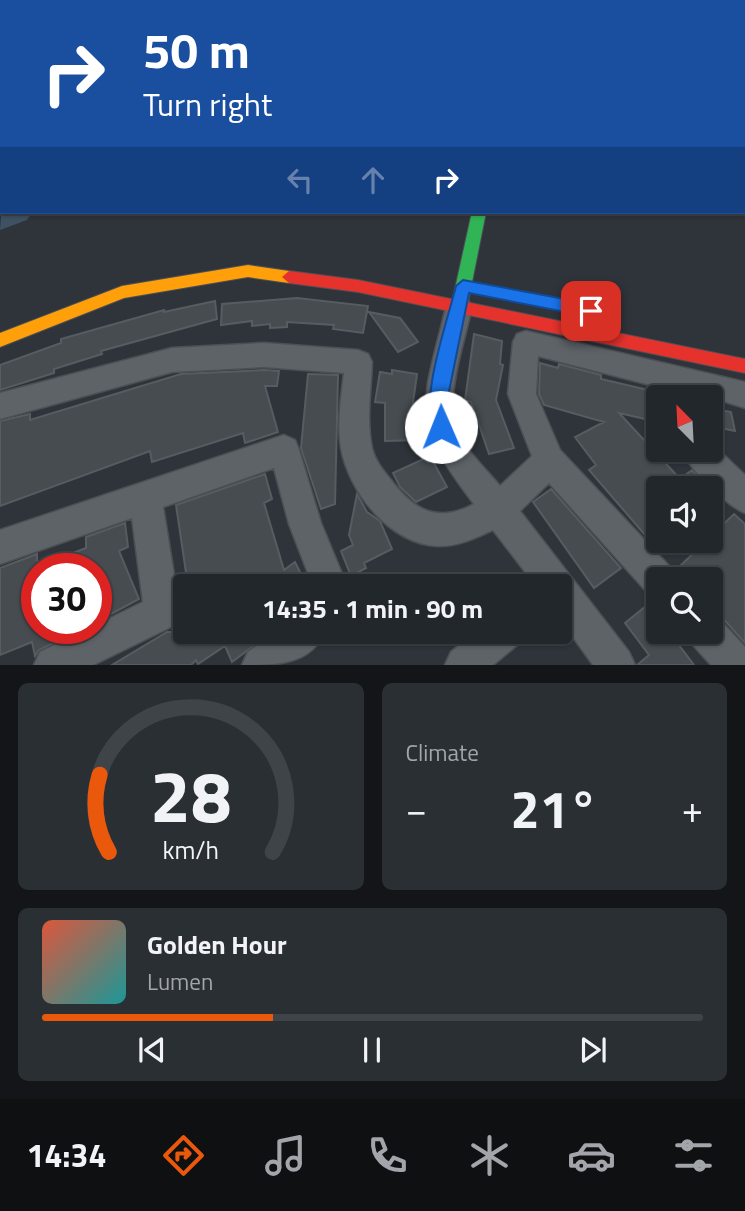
<!DOCTYPE html>
<meta charset="utf-8">
<style>
:root{--surface:#22272c;--page:#2a2f34;--text:#f1f3f6;--muted:#a2a5a9;--line:#3f4448;--accent:#ea580c}
body{margin:0;font-family:"Titillium Web",sans-serif;background:var(--page);color:var(--text);height:100vh;display:flex;flex-direction:column;font-size:26px;white-space:nowrap}
*{box-sizing:border-box;margin:0}
p{font-size:23px;color:var(--muted)}
.icon{flex:none;width:38px;height:38px;fill:none;stroke:currentColor;stroke-width:2;stroke-linecap:round;stroke-linejoin:round}
.map{position:relative;height:665px;overflow:hidden}
.sheet{display:flex;flex-direction:column;gap:18px;padding:18px;background:#131518;flex:1}
.sheet>*{flex:none}
.guide{position:absolute;left:0px;top:0px;width:746px;height:214px;box-shadow:0 2px 5px #0004,0 0 0 2px var(--line);background:#1a4fa0;color:#fff;overflow:hidden}
.needle{width:46px;rotate:336deg}
.tools{position:absolute;left:646px;top:385px;display:grid;gap:14px}
.tools a{display:grid;place-items:center;width:77px;height:77px;border-radius:7px;background:var(--surface);box-shadow:0 2px 5px #0004,0 0 0 2px var(--line);font-size:35px}
.speed{position:absolute;left:21px;top:553px;display:flex;gap:14px;font-size:35px;font-weight:700;text-align:center}
.speed>*{display:grid;place-content:center;width:91px;height:91px;border-radius:50%;background:var(--surface);box-shadow:0 2px 5px #0004,0 0 0 2px var(--line);line-height:1}
.speed .limit{border:10px solid #d22;background:#fff;color:#111}
.pin{position:absolute;display:grid;place-items:center;width:60px;height:60px;color:#fff;margin:-30px;border-radius:14px;box-shadow:0 4px 10px #0006}
.me{position:absolute;width:77px;margin:-38px;rotate:359deg;stroke-linejoin:round;filter:drop-shadow(0 0 5px #0008)}
.turn{display:flex;align-items:center;gap:24px;height:147px;padding:0 28px;font-size:32px}
.turn .icon{width:91px;height:91px;stroke-width:2.5}
.turn b{display:block;font-size:49px;line-height:60px}
.lanes{display:flex;align-items:center;height:66px;padding:0 28px;background:#0003;justify-content:center;gap:35px;direction:ltr}
.lanes .off{opacity:.35}
.big{font-size:52px;font-weight:700;line-height:1.1}
.sheet .card{flex:1;display:flex;flex-direction:column;justify-content:center;gap:10px;min-width:0;padding:0 24px;border-radius:10px;background:var(--page)}
.sheet .dial{align-items:center;gap:0}
.dial svg{height:182px;overflow:visible;fill:none;stroke:var(--line);stroke-width:7;stroke-linecap:round;text-anchor:middle}
.dial text{fill:var(--text);stroke:none}
.song{display:flex;align-items:center;gap:21px}
.cover{width:84px;height:84px;border-radius:10px;background:linear-gradient(135deg,hsl(10 70% 55%),hsl(180 70% 35%))}
.played{height:7px;border-radius:4px;background:linear-gradient(90deg,var(--accent) 35%,var(--line) 35%)}
.keys{display:flex;justify-content:space-around;direction:ltr}
.heat{display:flex;justify-content:space-between;align-items:center;font-size:38px;direction:ltr}
.sheet .tiles{flex:1;display:grid;gap:18px;grid-template-columns:1fr 1fr}
.card:last-child{grid-column:span 2}
.trip{position:absolute;left:173px;top:574px;width:399px;height:70px;border-radius:7px;background:var(--surface);box-shadow:0 2px 5px #0004,0 0 0 2px var(--line);font-weight:700;line-height:70px;text-align:center}
.tab-bar{display:flex;height:112px;justify-content:space-around;align-items:center;background:#0e1012;color:var(--muted)}
.tab-bar .icon{width:49px;height:49px}
.tab-bar .active{color:var(--accent)}
.tab-bar b{font-size:32px;color:var(--text)}
.map>svg:first-child{display:block}
.lines{fill:none;stroke-linecap:round;stroke-linejoin:round}
.river{fill:#3e5263;fill-rule:evenodd}
.building{fill:#464c50;stroke:#565c61;stroke-width:2}
.street-casing{stroke:#4c5055;stroke-width:3}
.fast-casing{stroke:#4c5055;stroke-width:2}
.slow-casing{stroke:#4c5055;stroke-width:2}
.jam-casing{stroke:#4c5055;stroke-width:2}
.street{fill:#5e6368;fill-rule:evenodd}
.fast{fill:#30b455;fill-rule:evenodd}
.slow{fill:#ff9f0a;fill-rule:evenodd}
.jam{fill:#e5322d;fill-rule:evenodd}
.route{fill:#1a73e8;stroke:#114b97;stroke-width:2}
</style>
<div class="map">
<svg width="745" height="665" viewBox="0 0 745 665">
<rect width="100%" height="100%" fill="#2e343a"/>
<g class="lines">
<path class="river" d="M 470,0 L 495,0 L 468,2 Z
M 2,205 L 2,212 L 32,212 L 27,220 L 0,230 Z"/>
</g>
<path class="building" d="M 297,298 L 368,306 L 363,333 L 333,329 L 334,325 L 287,322 L 287,327 L 270,328 L 270,324 L 252,326 L 252,321 L 221,325 L 222,304 Z
M 215,301 L 217,319 L 101,351 L 102,354 L 54,369 L 54,373 L 0,390 L 0,365 L 61,343 L 61,339 L 164,310 L 164,312 Z
M 369,312 L 400,318 L 418,342 L 398,352 Z
M 474,334 L 502,341 L 500,364 L 503,365 L 496,400 L 514,448 L 489,454 L 471,402 L 465,400 Z
M 540,363 L 558,368 L 559,364 L 601,375 L 601,379 L 657,392 L 658,422 L 619,413 L 680,479 L 692,470 L 708,488 L 658,488 L 658,550 L 589,470 L 596,465 L 575,437 L 604,422 L 544,405 L 539,394 Z
M 264,370 L 279,371 L 277,386 L 265,386 L 278,432 L 245,443 L 243,433 L 152,462 L 150,451 L 0,506 L 0,421 L 30,414 L 30,420 L 181,374 Z
M 392,370 L 417,374 L 411,417 L 418,417 L 420,440 L 385,441 L 385,403 L 375,402 L 380,372 L 392,374 Z
M 308,374 L 338,375 L 335,504 L 321,509 L 301,448 Z
M 710,408 L 731,412 L 735,431 L 710,426 Z
M 430,456 L 447,487 L 416,502 L 400,487 L 393,473 Z
M 265,474 L 272,499 L 264,503 L 284,570 L 295,562 L 307,586 L 188,586 L 176,505 Z
M 551,489 L 621,568 L 594,588 L 533,502 Z
M 357,494 L 367,512 L 380,521 L 392,549 L 364,563 L 366,568 L 351,576 L 341,551 L 353,545 L 349,535 Z
M 734,514 L 745,524 L 745,643 L 710,604 L 710,579 L 686,579 L 677,569 L 706,541 L 710,541 L 710,537 Z
M 125,523 L 128,547 L 119,551 L 139,599 L 96,622 L 96,569 L 37,569 L 37,628 L 83,628 L 39,650 L 35,656 L 32,642 L 0,655 L 0,568 L 37,554 L 37,567 L 86,548 L 86,537 Z
M 656,598 L 658,632 L 669,632 L 694,665 L 637,665 L 649,655 L 625,623 Z
M 167,632 L 272,632 L 232,662 L 225,646 L 198,664 L 196,660 L 191,665 L 112,665 Z"/>
<g class="lines">
<defs>
<path id="street" d="M 459,297 L 468,300 L 472,307 C 465,339 446,394 455,425 C 463,448 485,468 500,486 L 532,456 L 508,394 L 513,342 L 517,334 L 526,331 L 745,382 L 745,408 L 710,397 L 664,397 L 662,388 L 538,356 L 536,394 L 560,450 L 670,567 L 675,579 L 658,579 L 658,596 L 646,591 L 549,483 L 520,511 L 629,652 L 635,665 L 593,665 L 560,619 L 560,586 L 536,586 L 493,530 C 475,538 457,547 437,546 C 389,543 349,492 341,448 C 337,423 341,398 344,373 L 264,367 L 172,372 L 0,419 L 0,393 L 172,348 L 264,343 L 358,350 L 368,354 L 372,362 C 371,390 366,420 372,448 C 375,461 383,470 391,480 C 414,510 437,524 474,504 C 408,418 422,407 446,307 L 450,300 Z
M 284,435 L 295,440 L 299,450 L 321,523 L 347,586 L 313,586 L 289,524 L 274,468 L 163,507 L 180,612 L 175,625 L 93,665 L 34,665 L 40,652 L 89,628 L 96,628 L 96,625 L 143,602 L 132,518 L 0,564 L 0,530 Z
M 710,442 L 745,475 L 745,513 C 726,505 689,469 682,450 L 710,450 Z
M 710,616 L 719,619 L 745,647 L 745,665 L 711,665 L 693,645 L 688,632 L 710,632 Z
M 276,632 L 325,632 C 310,665 277,665 242,665 L 248,652 Z
M 475,632 L 522,632 L 517,645 L 493,665 L 445,665 L 451,652 Z"/>
<path id="fast" d="M 235,0 L 248,0 L 234,2 Z
M 472,212 L 486,212 L 467,307 L 464,311 L 454,311 L 451,307 Z"/>
<path id="slow" d="M 0,66 L 2,66 L 2,72 L 0,72 Z
M 248,265 L 289,271 L 296,277 L 289,283 L 248,277 L 124,298 L 0,347 L 0,333 L 122,286 Z"/>
<path id="jam" d="M 289,271 L 358,280 L 745,359 L 745,373 L 358,292 L 289,283 L 282,277 Z"/>
</defs>
<use href="#street" class="street-casing"/>
<use href="#fast" class="fast-casing"/>
<use href="#slow" class="slow-casing"/>
<use href="#jam" class="jam-casing"/>
<use href="#street" class="street"/>
<use href="#fast" class="fast"/>
<use href="#slow" class="slow"/>
<use href="#jam" class="jam"/>
</g>
<path class="route" d="M 463,280 L 591,304 L 599,311 L 591,317 L 469,293 L 447,401 L 450,427 L 447,433 L 441,436 L 434,433 C 419,399 447,323 456,286 Z"/>
</svg>
<div class="tools">
<a><svg class="needle" viewBox="-14 -14 28 28"><path d="M0-13l5 13h-10z" fill="#e53935"/><path d="M0 13l5-13h-10z" fill="#a2a5a9"/></svg></a>
<a><svg class="icon" aria-label="sound" viewBox="0 0 24 24"><path d="M4 9h4l5-4v14l-5-4H4zM17 9q2 3 0 6"/></svg></a>
<a><svg class="icon" aria-label="search" viewBox="0 0 24 24"><circle cx="10" cy="10" r="6"/><path d="M15 15l6 6"/></svg></a>
</div>
<div class="speed"><div class="limit">30</div></div>
<div class="pin" style="left:591px;top:311px;background:#d93025"><svg class="icon" aria-label="arrive" viewBox="0 0 24 24"><path d="M6 21V4h12l-3 4 3 4H6"/></svg></div>
<svg class="me" style="left:441px;top:427px" viewBox="-20 -20 40 40"><circle r="19" fill="#fff"/><path d="M0-13L10 11 0 6-10 11z" fill="#1a73e8"/></svg>
<div class="trip">14:35 · 1 min · 90 m</div>
<div class="guide">
<div class="turn"><svg class="icon" aria-label="right" viewBox="0 0 24 24"><path d="M7 20v-9h11M14 6l5 5-5 5"/></svg><div><b>50 m</b>Turn right</div></div>
<div class="lanes"><svg class="icon off" aria-label="left" viewBox="0 0 24 24"><path d="M17 20v-9H6M10 6l-5 5 5 5"/></svg><svg class="icon off" aria-label="ahead" viewBox="0 0 24 24"><path d="M12 20V5M6 11l6-6 6 6"/></svg><svg class="icon" aria-label="right" viewBox="0 0 24 24"><path d="M7 20v-9h11M14 6l5 5-5 5"/></svg></div>
</div>
</div>
<section class="sheet">
<div class="tiles">
<div class="card dial"><svg viewBox="0 0 100 80">
<path d="M14 69A42 42 0 1 1 86 69"/>
<path d="M14 69A42 42 0 0 1 10 35" stroke="#ea580c"/>
<text x="50" y="56" font-size="32" font-weight="700">28</text>
<text x="50" y="72" font-size="11">km/h</text>
</svg></div>
<div class="card"><p>Climate</p>
<div class="heat"><a>−</a><b class="big">21°</b><a>+</a></div>
</div>
<div class="card">
<div class="song"><i class="cover"></i><div><b>Golden Hour</b><p>Lumen</p></div></div>
<div class="played"></div>
<div class="keys"><svg class="icon" aria-label="previous" viewBox="0 0 24 24"><path d="M18 5L8 12l10 7zM5 5v14"/></svg><svg class="icon" aria-label="pause" viewBox="0 0 24 24"><path d="M8 5v14M16 5v14"/></svg><svg class="icon" aria-label="next" viewBox="0 0 24 24"><path d="M6 5l10 7-10 7zM19 5v14"/></svg></div>
</div>
</div>
</section>
<nav class="tab-bar">
<b>14:34</b>
<svg class="icon active" aria-label="directions" viewBox="0 0 24 24"><path d="M12 3l9 9-9 9-9-9zM9 14v-3h6M13 9l2 2-2 2"/></svg>
<svg class="icon" aria-label="music" viewBox="0 0 24 24"><path d="M9 18V5l10-2v13"/><circle cx="6" cy="18" r="3"/><circle cx="16" cy="16" r="3"/></svg>
<svg class="icon" aria-label="phone" viewBox="0 0 24 24"><path d="M5 4h4l2 5-3 2q2 4 5 5l2-3 5 2v4C11 20 4 13 5 4z"/></svg>
<svg class="icon" aria-label="climate" viewBox="0 0 24 24"><path d="M12 3v18M4 7l16 10M4 17L20 7"/></svg>
<svg class="icon" aria-label="car" viewBox="0 0 24 24"><path d="M5 17H2v-5l4-1 3-4h7l3 4 3 1v5h-3M9 17h6M6 11h13"/><circle cx="7" cy="17" r="2"/><circle cx="17" cy="17" r="2"/></svg>
<svg class="icon" aria-label="filters" viewBox="0 0 24 24"><path d="M4 7h16M4 17h16"/><circle cx="9" cy="7" r="2"/><circle cx="15" cy="17" r="2"/></svg>
</nav>
